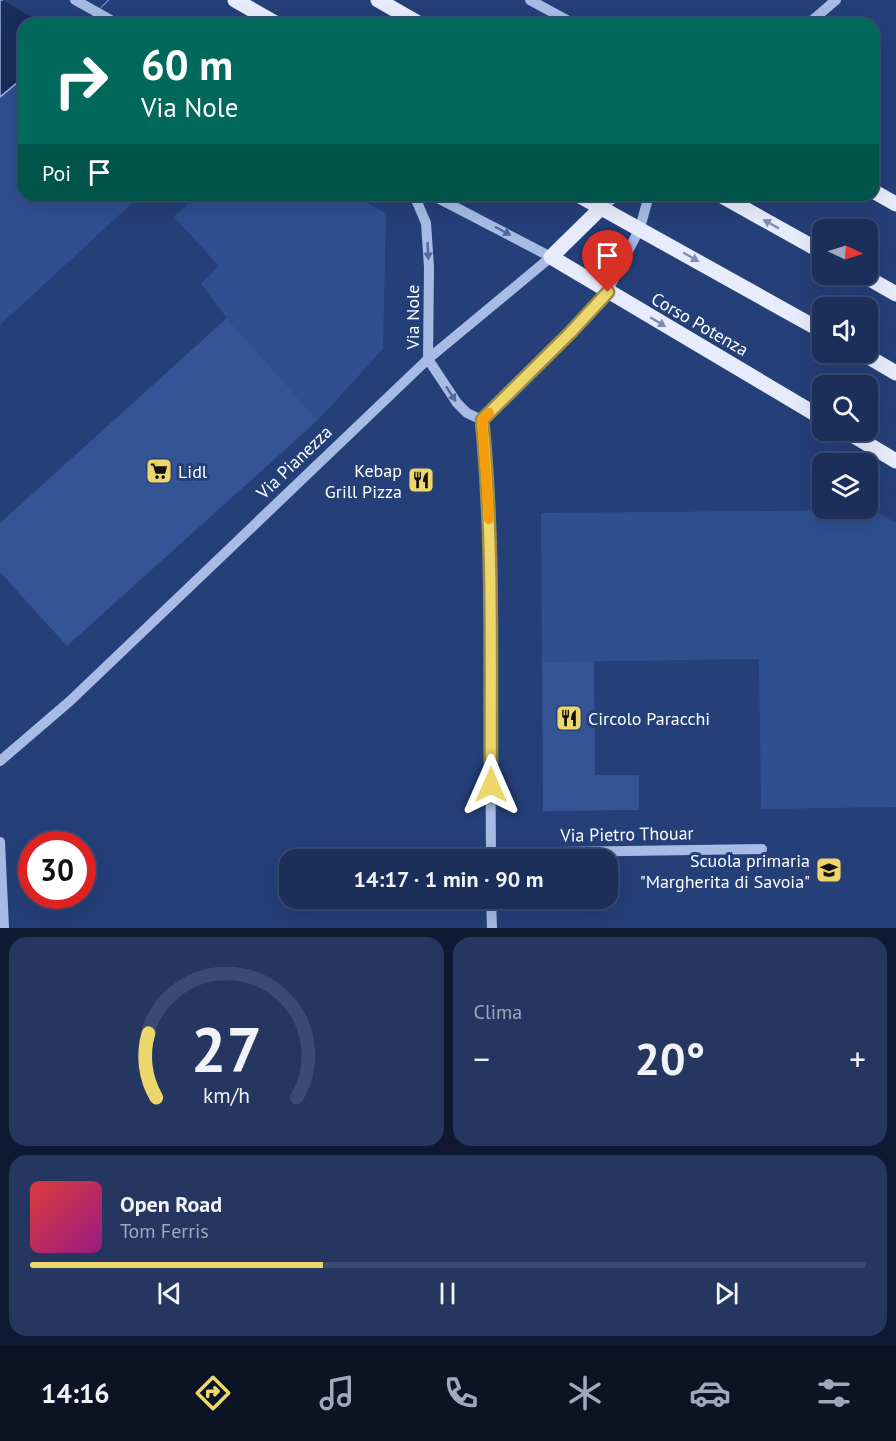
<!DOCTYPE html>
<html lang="it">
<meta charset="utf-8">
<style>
:root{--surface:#1c2f5b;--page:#253761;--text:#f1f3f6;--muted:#a0a9bb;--line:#3a4a71;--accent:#edd76c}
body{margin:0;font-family:"PT Sans",sans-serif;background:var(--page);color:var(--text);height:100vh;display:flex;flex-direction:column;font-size:22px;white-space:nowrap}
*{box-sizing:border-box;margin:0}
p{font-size:20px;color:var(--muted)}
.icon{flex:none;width:33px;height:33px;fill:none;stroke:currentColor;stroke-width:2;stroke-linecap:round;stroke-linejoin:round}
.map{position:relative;height:928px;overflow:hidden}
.details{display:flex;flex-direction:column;gap:9px;padding:9px;background:#0f1a32;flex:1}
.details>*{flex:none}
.top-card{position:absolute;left:18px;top:18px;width:861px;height:183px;border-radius:18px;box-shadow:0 6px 24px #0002,0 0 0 2px var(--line);background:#00695c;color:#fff;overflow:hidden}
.needle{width:39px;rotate:94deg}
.fabs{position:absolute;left:812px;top:219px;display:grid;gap:12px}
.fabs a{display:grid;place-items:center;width:66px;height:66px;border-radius:12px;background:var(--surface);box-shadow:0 6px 24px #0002,0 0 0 2px var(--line);font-size:30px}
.speed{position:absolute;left:18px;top:831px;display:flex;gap:12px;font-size:30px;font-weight:700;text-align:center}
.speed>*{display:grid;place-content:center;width:78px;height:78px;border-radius:50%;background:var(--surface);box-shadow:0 6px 24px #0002,0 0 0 2px var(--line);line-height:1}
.speed .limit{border:9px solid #d22;background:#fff;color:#111}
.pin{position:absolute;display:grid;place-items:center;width:51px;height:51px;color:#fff;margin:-62px -26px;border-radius:50% 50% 50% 0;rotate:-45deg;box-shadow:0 0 6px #0007}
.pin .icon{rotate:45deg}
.me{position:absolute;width:66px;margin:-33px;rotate:0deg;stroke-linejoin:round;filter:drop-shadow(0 0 4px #0008)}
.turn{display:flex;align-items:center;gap:21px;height:126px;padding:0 24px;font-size:27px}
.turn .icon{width:78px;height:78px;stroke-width:2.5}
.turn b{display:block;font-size:42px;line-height:51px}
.then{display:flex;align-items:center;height:57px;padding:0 24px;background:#0003;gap:12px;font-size:22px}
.big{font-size:45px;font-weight:800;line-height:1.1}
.details .tile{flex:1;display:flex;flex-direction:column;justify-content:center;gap:9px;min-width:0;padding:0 21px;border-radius:18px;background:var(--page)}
.details .dial{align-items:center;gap:0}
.dial svg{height:156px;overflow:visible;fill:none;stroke:var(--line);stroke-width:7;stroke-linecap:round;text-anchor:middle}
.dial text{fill:var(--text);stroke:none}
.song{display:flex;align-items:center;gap:18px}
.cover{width:72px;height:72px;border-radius:9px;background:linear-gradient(135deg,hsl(0 70% 55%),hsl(310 70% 35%))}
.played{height:6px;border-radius:3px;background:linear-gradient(90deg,var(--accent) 35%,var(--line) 35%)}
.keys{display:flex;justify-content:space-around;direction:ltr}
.heat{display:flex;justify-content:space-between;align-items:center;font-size:33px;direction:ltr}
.details .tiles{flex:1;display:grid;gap:9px;grid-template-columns:1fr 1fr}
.tile:last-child{grid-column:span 2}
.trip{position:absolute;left:279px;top:849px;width:339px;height:60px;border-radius:18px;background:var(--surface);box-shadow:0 6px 24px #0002,0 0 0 2px var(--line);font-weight:800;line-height:60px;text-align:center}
.dock{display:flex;height:96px;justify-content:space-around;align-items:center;background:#0b1324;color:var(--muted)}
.dock .icon{width:42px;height:42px}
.dock .active{color:var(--accent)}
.dock b{font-size:27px;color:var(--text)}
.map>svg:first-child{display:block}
.green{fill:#2f4f90}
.water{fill:#192d5a;stroke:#9bb4e4;stroke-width:1.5}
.pier{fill:#253f79}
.building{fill:#355496}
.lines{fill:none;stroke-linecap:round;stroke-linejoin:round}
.minor{stroke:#a7bbe4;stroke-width:10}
.major{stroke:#e7ecfc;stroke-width:15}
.oneway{fill:#7c8db4}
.oneway2{fill:#526a9e}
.route-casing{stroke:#9a8c46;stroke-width:15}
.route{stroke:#edd76c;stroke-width:10}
.slow{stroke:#f59e0b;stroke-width:10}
.labels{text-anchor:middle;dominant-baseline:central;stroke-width:6;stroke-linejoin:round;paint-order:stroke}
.street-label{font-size:18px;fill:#fff;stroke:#253f79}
.poi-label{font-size:18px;fill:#fff;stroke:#253f79;text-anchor:end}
</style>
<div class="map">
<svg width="896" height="928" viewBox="0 0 896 928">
<rect width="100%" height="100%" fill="#253f79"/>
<path class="green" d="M 24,77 L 24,195 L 141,195 L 0,325 L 0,97 Z
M 198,195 L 352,195 L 386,213 L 383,349 L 318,420 L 227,318 L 201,284 L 219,266 L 174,217 Z
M 873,510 L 896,523 L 896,807 L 761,809 L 759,659 L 542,662 L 541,513 Z"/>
<path class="water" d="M 0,0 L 108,0 L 84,24 L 24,24 L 24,77 L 0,97 Z"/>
<path class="pier" d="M 2,0 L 108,0 L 84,24 L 44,24 Z"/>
<path class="building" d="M 227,318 L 318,420 L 67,646 L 0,572 L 0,523 Z
M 594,661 L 595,775 L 639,775 L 639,810 L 543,811 L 542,662 Z"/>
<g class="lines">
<path class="minor" d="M 75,0 L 118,24
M 530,0 L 574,24
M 808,24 L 836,0
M 414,195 L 426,223 L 429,267 L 428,359 L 457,403 L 467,413 L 482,420
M 602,207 L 617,195
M 482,420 L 488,480 L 489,538 L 491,860
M 482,420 L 570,333 L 607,292 L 640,228 L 649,195
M 0,761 L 70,701 L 428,359 L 551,257 L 432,195
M 0,842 L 4,928
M 491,853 L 762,849
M 491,898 L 492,928"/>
<path class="major" d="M 235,0 L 277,24
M 378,0 L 420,24
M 873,191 L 896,204
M 578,195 L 822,331
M 720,195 L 822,252
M 602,207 L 551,257 L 822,418
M 861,274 L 896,294
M 860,352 L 896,373
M 844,430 L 896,461"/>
</g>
<defs><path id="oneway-solid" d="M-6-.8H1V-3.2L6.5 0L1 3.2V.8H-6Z" transform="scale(1.5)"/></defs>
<g class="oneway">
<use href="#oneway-solid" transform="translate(771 224) rotate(-151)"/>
<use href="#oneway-solid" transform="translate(691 257) rotate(30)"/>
<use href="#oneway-solid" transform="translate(658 322) rotate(31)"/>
</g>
<g class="oneway2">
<use href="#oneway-solid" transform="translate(503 231) rotate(28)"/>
<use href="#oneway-solid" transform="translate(428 251) rotate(87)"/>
<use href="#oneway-solid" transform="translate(451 394) rotate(57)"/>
</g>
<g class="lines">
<defs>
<path id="route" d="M 491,785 C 490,664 494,541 482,420 L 570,333 L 608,292"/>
</defs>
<use href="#route" class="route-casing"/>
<use href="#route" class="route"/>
<path class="slow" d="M 489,519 L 482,420 L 489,413"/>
</g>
<defs>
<symbol id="supermarket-square" viewBox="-11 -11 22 22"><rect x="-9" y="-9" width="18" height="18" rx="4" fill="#edd76c" stroke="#253f79"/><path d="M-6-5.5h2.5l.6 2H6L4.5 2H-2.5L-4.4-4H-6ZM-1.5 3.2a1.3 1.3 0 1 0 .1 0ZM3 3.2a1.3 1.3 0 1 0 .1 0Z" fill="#111"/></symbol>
<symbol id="restaurant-square" viewBox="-11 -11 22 22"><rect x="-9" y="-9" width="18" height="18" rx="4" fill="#edd76c" stroke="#253f79"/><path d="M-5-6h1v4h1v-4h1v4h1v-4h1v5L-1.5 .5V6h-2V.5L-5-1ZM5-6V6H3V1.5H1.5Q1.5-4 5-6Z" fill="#111"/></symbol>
<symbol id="school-square" viewBox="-11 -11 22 22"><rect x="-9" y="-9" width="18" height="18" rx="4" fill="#edd76c" stroke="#253f79"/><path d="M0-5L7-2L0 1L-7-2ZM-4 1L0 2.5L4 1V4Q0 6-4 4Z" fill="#111"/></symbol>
</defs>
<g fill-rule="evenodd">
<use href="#supermarket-square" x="144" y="456" width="30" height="30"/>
<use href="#restaurant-square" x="406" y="465" width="30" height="30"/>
<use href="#restaurant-square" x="554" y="703" width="30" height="30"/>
<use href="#school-square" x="814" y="855" width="30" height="30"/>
</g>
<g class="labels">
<g class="street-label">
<text transform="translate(412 317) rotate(-90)">Via Nole</text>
<text transform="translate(700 324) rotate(30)">Corso Potenza</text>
<text transform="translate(294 462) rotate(-44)">Via Pianezza</text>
<text transform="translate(627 834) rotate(-1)">Via Pietro Thouar</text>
</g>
<g class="poi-label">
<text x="402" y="470">Kebap<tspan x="402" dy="21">Grill Pizza</tspan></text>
<text x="178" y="471" text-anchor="start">Lidl</text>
<text x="588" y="718" text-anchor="start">Circolo Paracchi</text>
<text x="810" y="860">Scuola primaria<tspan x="810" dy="21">"Margherita di Savoia"</tspan></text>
</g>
</g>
</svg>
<div class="fabs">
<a><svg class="needle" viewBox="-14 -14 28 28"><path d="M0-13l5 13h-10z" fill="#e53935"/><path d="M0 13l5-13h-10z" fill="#a0a9bb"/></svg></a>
<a><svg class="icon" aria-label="sound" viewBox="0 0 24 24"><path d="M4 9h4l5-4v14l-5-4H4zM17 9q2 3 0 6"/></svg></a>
<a><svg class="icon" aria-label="search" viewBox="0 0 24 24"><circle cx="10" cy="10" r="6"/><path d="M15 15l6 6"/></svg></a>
<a><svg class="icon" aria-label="layers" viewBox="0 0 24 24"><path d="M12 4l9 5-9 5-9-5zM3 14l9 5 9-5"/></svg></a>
</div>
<div class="speed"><div class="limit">30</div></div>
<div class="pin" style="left:608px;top:292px;background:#d93025"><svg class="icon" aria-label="arrive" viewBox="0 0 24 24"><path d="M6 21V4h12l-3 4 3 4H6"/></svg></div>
<svg class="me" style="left:491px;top:785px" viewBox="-20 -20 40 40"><path d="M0-17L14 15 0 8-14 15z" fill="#edd76c" stroke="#fff" stroke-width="4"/></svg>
<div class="trip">14:17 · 1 min · 90 m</div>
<div class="top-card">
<div class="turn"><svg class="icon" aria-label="right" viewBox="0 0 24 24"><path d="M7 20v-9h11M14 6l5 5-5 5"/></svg><div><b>60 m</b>Via Nole</div></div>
<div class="then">Poi<svg class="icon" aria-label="arrive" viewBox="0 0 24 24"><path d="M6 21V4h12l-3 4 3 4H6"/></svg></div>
</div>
</div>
<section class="details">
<div class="tiles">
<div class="tile dial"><svg viewBox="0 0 100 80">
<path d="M14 69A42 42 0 1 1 86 69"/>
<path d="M14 69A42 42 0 0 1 10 36" stroke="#edd76c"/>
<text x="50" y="56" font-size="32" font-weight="700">27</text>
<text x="50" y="72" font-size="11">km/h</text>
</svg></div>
<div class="tile"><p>Clima</p>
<div class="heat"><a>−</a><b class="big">20°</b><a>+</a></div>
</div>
<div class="tile">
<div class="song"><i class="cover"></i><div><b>Open Road</b><p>Tom Ferris</p></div></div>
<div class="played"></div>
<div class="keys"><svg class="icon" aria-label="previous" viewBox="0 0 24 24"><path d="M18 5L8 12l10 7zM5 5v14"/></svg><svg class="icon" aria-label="pause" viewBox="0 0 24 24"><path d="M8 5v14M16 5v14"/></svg><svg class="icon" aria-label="next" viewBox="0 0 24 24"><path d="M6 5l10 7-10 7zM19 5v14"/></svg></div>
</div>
</div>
</section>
<nav class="dock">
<b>14:16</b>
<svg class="icon active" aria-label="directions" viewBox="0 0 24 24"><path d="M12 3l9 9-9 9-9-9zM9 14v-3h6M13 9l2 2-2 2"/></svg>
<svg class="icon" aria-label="music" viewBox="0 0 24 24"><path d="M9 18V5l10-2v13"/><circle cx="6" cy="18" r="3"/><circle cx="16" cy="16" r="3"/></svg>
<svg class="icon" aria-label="phone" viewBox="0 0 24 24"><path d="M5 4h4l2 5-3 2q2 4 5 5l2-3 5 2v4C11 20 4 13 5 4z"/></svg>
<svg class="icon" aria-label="climate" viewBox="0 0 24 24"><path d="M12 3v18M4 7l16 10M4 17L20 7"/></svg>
<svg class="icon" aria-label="car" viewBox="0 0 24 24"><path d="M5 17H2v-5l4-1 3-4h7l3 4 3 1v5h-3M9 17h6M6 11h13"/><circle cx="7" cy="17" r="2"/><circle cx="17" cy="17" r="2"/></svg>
<svg class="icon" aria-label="filters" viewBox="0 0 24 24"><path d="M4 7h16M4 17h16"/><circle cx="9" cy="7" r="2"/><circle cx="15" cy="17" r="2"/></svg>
</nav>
